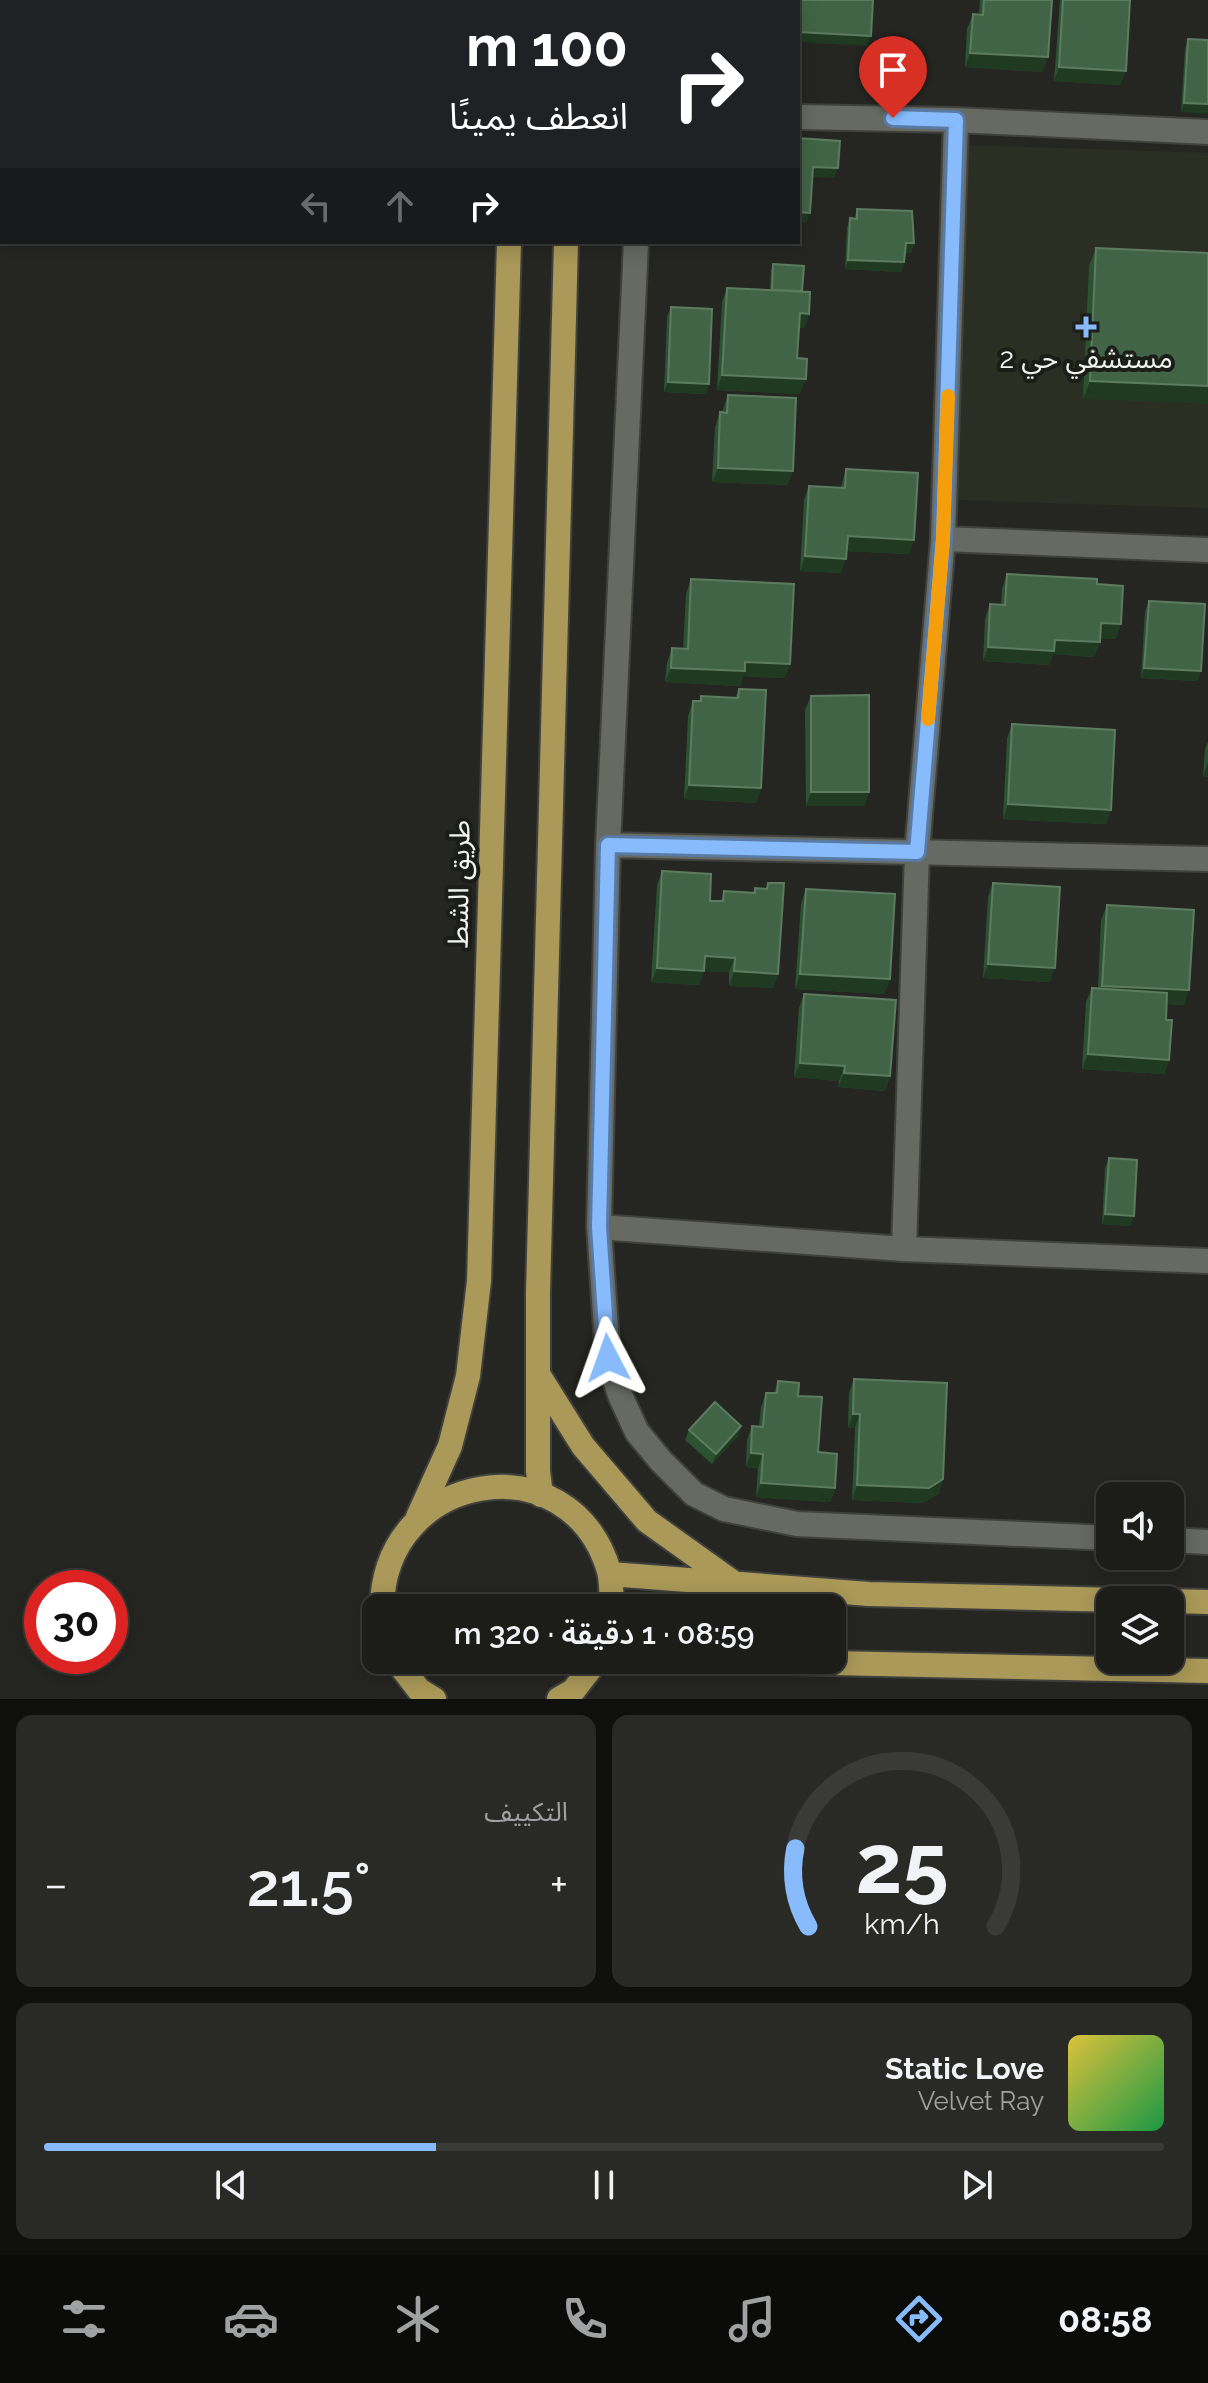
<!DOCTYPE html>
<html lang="ar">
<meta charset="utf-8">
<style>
:root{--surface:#1c1c19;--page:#292926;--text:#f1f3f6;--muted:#a0a1a2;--line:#3a3a38;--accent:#87bbfb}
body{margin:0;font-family:Raleway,"Noto Sans Arabic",sans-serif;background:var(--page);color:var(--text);direction:rtl;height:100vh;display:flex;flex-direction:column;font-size:30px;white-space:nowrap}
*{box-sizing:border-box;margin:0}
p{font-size:26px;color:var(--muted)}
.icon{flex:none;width:44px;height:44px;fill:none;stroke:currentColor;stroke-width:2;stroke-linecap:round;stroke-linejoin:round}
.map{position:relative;height:1699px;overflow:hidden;direction:ltr}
.side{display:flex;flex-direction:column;gap:16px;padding:16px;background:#0f0f0e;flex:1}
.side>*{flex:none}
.top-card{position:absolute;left:0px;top:0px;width:800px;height:244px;box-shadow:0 4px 20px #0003,0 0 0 2px var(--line);direction:rtl;background:#202124;color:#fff;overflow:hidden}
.fabs{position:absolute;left:1096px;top:1482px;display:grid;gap:16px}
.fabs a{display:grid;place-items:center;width:88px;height:88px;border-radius:16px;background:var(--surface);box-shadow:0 4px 20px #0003,0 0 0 2px var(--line);font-size:40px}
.speed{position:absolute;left:24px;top:1570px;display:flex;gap:16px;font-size:40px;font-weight:700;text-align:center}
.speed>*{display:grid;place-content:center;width:104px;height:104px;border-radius:50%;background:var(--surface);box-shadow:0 4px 20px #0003,0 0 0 2px var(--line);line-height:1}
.speed .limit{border:12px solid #d22;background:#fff;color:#111}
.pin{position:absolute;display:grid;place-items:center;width:68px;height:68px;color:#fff;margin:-82px -34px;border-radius:50% 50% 50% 0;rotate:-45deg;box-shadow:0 0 8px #0007}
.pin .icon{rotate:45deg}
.me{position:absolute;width:88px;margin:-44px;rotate:356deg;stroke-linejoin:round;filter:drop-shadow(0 0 6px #0008)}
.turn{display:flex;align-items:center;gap:28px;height:168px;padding:0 40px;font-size:36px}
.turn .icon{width:104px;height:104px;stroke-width:2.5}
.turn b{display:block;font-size:56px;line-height:68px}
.lanes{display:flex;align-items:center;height:76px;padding:0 40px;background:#0003;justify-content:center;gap:40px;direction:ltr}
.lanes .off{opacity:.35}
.big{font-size:60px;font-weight:600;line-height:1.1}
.side .card{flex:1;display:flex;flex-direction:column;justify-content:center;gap:12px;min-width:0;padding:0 28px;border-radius:16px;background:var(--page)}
.side .dial{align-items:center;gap:0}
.dial svg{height:208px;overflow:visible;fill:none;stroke:var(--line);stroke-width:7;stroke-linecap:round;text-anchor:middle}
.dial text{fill:var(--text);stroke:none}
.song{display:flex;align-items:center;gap:24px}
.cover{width:96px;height:96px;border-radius:12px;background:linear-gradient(135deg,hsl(50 70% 55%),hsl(140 70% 35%))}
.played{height:8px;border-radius:4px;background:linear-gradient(90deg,var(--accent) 35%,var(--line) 35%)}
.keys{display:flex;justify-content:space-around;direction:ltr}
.heat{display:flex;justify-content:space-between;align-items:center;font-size:44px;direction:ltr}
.side .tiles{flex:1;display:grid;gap:16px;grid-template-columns:1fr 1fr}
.card:last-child{grid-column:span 2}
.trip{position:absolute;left:362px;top:1594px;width:484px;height:80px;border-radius:16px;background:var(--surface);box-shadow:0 4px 20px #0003,0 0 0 2px var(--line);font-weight:600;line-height:80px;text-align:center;direction:rtl}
.dock{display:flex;height:128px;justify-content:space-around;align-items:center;background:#0b0b0a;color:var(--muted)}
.dock .icon{width:56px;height:56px}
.dock .selected{color:var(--accent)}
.dock b{font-size:36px;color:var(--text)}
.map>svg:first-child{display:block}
.built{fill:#2b2e23}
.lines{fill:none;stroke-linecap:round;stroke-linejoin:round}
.minor-casing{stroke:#40413c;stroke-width:28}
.major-casing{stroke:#40413c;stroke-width:28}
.minor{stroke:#676963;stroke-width:24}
.major{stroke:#aa9958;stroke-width:24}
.wall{fill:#2c5331}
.shaded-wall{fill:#203a22}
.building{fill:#416446;stroke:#5d7b60;stroke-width:2}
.route-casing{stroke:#587aa3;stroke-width:20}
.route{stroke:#87bbfb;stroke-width:14}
.slow{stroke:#f59e0b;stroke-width:14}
.poi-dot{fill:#87bbfb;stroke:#1b1d18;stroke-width:3}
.labels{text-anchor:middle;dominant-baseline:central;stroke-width:8;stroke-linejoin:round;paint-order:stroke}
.poi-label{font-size:28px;fill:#f2f3ef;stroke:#1b1d18}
.street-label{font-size:28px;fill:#f2f3ef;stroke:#1b1d18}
</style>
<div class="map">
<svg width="1208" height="1699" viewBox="0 0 1208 1699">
<rect width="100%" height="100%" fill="#252621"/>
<path class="built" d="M 969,145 L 1208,153 L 1208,508 L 957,500 Z"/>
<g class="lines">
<defs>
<path id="minor" d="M 647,2 L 647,0
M 798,117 L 956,120 L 1208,132
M 636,242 L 608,845 L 599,1227 L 608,1358 L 620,1395 L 637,1432 L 661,1461 L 694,1494 L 724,1509 L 797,1524 L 1110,1538
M 943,539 L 1208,550
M 608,845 L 1208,859
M 599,1227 L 904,1249 L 1208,1261
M 904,1249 L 917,852 L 943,539 L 956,120
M 1170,1540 L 1208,1542"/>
<path id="major" d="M 518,2 L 518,0
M 574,2 L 574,0
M 538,1374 L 583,1446 L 647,1521 L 731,1581
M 541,1495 L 538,1471 L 538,1293 L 566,242
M 418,1517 L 450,1446 L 468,1376 L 479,1281 L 509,242
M 610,1574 L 869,1594 L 1117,1600
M 1170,1601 L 1208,1602
M 382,1608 C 383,1471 570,1439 609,1571 C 612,1583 611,1596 612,1608
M 396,1660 L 419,1690 L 434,1699
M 689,1660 L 1208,1671
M 559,1699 L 573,1691 L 597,1660"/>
</defs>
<use href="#minor" class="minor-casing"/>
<use href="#major" class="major-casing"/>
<use href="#minor" class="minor"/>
<use href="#major" class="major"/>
</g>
<path class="wall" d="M 980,0 L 1052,0 L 1043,72 L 965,67 L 967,29 L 973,14 L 979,15 Z
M 1060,0 L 1130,0 L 1120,85 L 1054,81 Z
M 1188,39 L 1208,40 L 1181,112 L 1185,49 Z
M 857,209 L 914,243 L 911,253 L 905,253 L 904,262 L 901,272 L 845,269 L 847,228 L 850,218 L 854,219 Z
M 1096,248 L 1208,253 L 1083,399 L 1089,266 Z
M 773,264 L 802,291 L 809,314 L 804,328 L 799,328 L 797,358 L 800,394 L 717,390 L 722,302 L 727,288 L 770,290 L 771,270 Z
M 671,307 L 709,384 L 705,394 L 664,392 L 667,317 Z
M 728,395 L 793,471 L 787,485 L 712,482 L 715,427 L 720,412 L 722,412 Z
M 846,469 L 909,554 L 847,551 L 841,573 L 800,571 L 804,500 L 809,486 L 841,487 Z
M 1007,574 L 1097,584 L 1116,639 L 1100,638 L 1100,642 L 1094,657 L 1053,654 L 1049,665 L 983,661 L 985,619 L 990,604 L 1001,605 L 1002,589 Z
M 691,579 L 790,664 L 785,678 L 743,676 L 740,686 L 665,682 L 667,663 L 672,648 L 683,649 L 686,594 Z
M 1149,601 L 1201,671 L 1197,681 L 1141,678 L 1145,611 Z
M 739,689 L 761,788 L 756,803 L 684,799 L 688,716 L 693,701 L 699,701 L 701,696 L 735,698 Z
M 811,696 L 869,792 L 864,806 L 806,806 L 805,710 Z
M 1012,724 L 1111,810 L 1106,824 L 1003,819 L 1007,739 Z
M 1208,742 L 1208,777 L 1203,776 L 1205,749 Z
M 662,871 L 710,901 L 721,901 L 724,891 L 753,892 L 755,888 L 766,889 L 768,883 L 778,974 L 773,988 L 729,986 L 729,972 L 704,971 L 699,985 L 651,982 L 657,885 Z
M 993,883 L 1050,982 L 983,978 L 988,897 Z
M 806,889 L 890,979 L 884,994 L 795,989 L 801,904 Z
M 1107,905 L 1184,1005 L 1167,1004 L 1166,1020 L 1169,1060 L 1164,1074 L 1082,1069 L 1086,1002 L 1092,988 L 1098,988 L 1101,920 Z
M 804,994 L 890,1076 L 885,1091 L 838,1087 L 839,1081 L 794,1077 L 799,1008 Z
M 1109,1158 L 1134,1216 L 1130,1226 L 1102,1224 L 1105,1168 Z
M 854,1379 L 943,1479 L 938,1494 L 923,1503 L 852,1500 L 855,1428 L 848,1428 L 849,1393 Z
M 778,1381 L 798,1396 L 818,1452 L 835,1488 L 830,1502 L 756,1497 L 758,1468 L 746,1467 L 747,1440 L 752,1426 L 759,1426 L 761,1407 L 766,1393 L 774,1393 Z
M 741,1426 L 738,1436 L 712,1464 L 685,1440 L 689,1430 Z"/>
<path class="shaded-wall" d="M 798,32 L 871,36 L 867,46 L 798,42 Z
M 970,53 L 1048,57 L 1043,72 L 965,67 Z
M 1059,67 L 1126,71 L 1120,85 L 1054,81 Z
M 1184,103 L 1208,104 L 1208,114 L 1181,112 Z
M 813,167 L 838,168 L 834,178 L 809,177 Z
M 798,212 L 810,213 L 806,223 L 798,222 Z
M 906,243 L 914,243 L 911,253 L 902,252 Z
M 848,260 L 904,262 L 901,272 L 845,269 Z
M 800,313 L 809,314 L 804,328 L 794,328 Z
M 722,375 L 806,379 L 800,394 L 717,390 Z
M 1090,381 L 1208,386 L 1208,404 L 1083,399 Z
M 668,382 L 709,384 L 705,394 L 664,392 Z
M 718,468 L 793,471 L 787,485 L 712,482 Z
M 848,536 L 914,540 L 909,554 L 843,551 Z
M 805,556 L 846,559 L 841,573 L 800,571 Z
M 1101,623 L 1121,624 L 1116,639 L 1095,638 Z
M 1055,640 L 1100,642 L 1094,657 L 1053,654 L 1049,665 L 983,661 L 988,647 Z
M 745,662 L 790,664 L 785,678 L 743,676 L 740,686 L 665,682 L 671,668 Z
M 1144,668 L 1201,671 L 1197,681 L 1141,678 Z
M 1208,762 L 1208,777 L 1203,776 Z
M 689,785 L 761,788 L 756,803 L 684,799 Z
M 811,792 L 869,792 L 864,806 L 806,806 Z
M 1008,804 L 1111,810 L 1106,824 L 1003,819 Z
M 705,956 L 735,958 L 729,972 L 704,971 L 699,985 L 651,982 L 657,968 Z
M 988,964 L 1055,968 L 1050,982 L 983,978 Z
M 734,971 L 778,974 L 773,988 L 729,986 Z
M 800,974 L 890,979 L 884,994 L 795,989 Z
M 1102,986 L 1189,990 L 1184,1005 L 1097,1000 Z
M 1088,1054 L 1169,1060 L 1164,1074 L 1082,1069 Z
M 800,1063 L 845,1066 L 839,1081 L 794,1077 Z
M 844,1073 L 890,1076 L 885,1091 L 838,1087 Z
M 1105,1214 L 1134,1216 L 1130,1226 L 1102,1224 Z
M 853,1414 L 860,1414 L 855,1428 L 848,1428 Z
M 741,1426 L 738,1436 L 712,1464 L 716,1454 Z
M 751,1453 L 763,1454 L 758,1468 L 746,1467 Z
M 943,1479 L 938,1494 L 923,1503 L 852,1500 L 857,1485 Z
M 761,1483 L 835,1488 L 830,1502 L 756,1497 Z"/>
<path class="building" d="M 696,0 L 785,0 L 785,2 L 696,2 Z
M 798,0 L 873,0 L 871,36 L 798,32 Z
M 984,0 L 1052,0 L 1048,57 L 970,53 L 973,14 L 983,15 Z
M 1063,0 L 1130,0 L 1126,71 L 1059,67 Z
M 1188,39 L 1208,40 L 1208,104 L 1184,103 Z
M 798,138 L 840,141 L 838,168 L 813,167 L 810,213 L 798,212 Z
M 857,209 L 912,211 L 914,243 L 906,243 L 904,262 L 848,260 L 850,218 L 857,219 Z
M 1096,248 L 1208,253 L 1208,386 L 1090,381 Z
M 773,264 L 804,266 L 802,291 L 772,290 Z
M 727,288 L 810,292 L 809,314 L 800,313 L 797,358 L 807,359 L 806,379 L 722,375 Z
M 671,307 L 712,309 L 709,384 L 668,382 Z
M 728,395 L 796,398 L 793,471 L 718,468 L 720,412 L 727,413 Z
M 846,469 L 918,473 L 914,540 L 848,536 L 846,559 L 805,556 L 809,486 L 845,488 Z
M 1007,574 L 1097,579 L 1097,584 L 1123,586 L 1121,624 L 1101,623 L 1100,642 L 1055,640 L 1054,651 L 988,647 L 990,604 L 1005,605 Z
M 691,579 L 794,584 L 790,664 L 745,662 L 745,671 L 671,668 L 672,648 L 688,649 Z
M 1149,601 L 1205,604 L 1201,671 L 1144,668 Z
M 739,689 L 766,690 L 761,788 L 689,785 L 693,701 L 701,701 L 701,696 L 738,698 Z
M 869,695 L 869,792 L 811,792 L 811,696 Z
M 1012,724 L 1115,730 L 1111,810 L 1008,804 Z
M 662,871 L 711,874 L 710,901 L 723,901 L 724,891 L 755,893 L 755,888 L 767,889 L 768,883 L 784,883 L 778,974 L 734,971 L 735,958 L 705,956 L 704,971 L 657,968 Z
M 993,883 L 1060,887 L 1055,968 L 988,964 Z
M 806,889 L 895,894 L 890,979 L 800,974 Z
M 1107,905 L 1194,910 L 1189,990 L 1102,986 Z
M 1092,988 L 1167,993 L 1166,1020 L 1172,1020 L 1169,1060 L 1088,1054 Z
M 804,994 L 896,1000 L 890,1076 L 844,1073 L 845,1066 L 800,1063 Z
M 1109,1158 L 1137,1160 L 1134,1216 L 1105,1214 Z
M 854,1379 L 947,1383 L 943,1479 L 929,1488 L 857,1485 L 860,1414 L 853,1414 Z
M 778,1381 L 799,1383 L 798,1396 L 822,1397 L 818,1452 L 837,1454 L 835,1488 L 761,1483 L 763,1454 L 751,1453 L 752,1426 L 763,1427 L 766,1393 L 777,1393 Z
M 715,1402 L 741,1426 L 716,1454 L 689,1430 Z"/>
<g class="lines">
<defs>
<path id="route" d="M 608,1358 L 599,1227 L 608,845 L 917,852 L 943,539 L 956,120 L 893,118"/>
</defs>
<use href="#route" class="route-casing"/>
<use href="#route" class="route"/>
<path class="slow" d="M 928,719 L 943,539 L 948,396"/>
</g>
<path class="poi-dot" d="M1082 315h8v8h8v8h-8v8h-8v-8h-8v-8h8z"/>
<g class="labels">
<g class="poi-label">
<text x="1086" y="358">مستشفي حي 2</text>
</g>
<g class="street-label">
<text transform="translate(459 884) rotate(-89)">طريق الشط</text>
</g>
</g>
</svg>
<div class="fabs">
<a><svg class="icon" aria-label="sound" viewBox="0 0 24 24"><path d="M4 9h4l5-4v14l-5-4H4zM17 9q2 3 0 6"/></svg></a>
<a><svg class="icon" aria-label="layers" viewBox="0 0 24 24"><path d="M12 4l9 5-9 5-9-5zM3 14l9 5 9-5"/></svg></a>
</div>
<div class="speed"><div class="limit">30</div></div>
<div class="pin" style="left:893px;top:118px;background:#d93025"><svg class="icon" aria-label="arrive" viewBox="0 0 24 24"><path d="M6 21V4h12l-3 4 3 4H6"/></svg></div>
<svg class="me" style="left:608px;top:1358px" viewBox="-20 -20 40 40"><path d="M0-17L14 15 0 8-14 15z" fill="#87bbfb" stroke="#fff" stroke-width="4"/></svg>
<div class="trip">08:59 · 1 دقيقة · 320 m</div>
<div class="top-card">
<div class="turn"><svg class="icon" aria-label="right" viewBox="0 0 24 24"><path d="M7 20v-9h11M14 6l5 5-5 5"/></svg><div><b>100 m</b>انعطف يمينًا</div></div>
<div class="lanes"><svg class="icon off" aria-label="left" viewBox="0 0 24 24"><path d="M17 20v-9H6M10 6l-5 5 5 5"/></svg><svg class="icon off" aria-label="ahead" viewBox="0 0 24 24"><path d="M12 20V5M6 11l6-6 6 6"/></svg><svg class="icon" aria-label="right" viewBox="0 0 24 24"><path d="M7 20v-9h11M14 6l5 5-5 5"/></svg></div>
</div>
</div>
<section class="side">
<div class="tiles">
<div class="card dial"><svg viewBox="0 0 100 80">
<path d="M14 69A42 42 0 1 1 86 69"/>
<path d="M14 69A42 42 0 0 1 9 39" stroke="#87bbfb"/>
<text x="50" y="56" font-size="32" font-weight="700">25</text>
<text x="50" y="72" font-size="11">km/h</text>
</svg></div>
<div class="card"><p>التكييف</p>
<div class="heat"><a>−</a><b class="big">21.5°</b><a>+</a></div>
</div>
<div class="card">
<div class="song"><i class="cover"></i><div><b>Static Love</b><p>Velvet Ray</p></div></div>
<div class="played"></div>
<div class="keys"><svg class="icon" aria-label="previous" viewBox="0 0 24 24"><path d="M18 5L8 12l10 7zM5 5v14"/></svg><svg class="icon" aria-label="pause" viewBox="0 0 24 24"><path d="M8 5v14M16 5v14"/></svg><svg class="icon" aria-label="next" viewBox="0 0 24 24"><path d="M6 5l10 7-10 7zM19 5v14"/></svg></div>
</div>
</div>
</section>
<nav class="dock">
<b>08:58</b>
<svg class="icon selected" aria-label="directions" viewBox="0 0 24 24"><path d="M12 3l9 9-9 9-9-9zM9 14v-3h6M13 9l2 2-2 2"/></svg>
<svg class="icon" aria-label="music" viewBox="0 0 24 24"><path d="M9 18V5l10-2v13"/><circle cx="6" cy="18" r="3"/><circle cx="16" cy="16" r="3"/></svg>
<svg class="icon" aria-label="phone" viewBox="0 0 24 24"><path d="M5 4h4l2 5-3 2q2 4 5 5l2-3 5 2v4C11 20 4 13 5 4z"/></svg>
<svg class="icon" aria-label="climate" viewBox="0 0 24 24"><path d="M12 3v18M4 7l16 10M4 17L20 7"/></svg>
<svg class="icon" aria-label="car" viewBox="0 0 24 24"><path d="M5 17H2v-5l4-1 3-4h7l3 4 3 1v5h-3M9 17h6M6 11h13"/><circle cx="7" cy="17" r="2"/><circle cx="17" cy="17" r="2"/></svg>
<svg class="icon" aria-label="filters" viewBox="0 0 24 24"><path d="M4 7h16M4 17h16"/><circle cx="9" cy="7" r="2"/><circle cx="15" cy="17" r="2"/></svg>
</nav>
